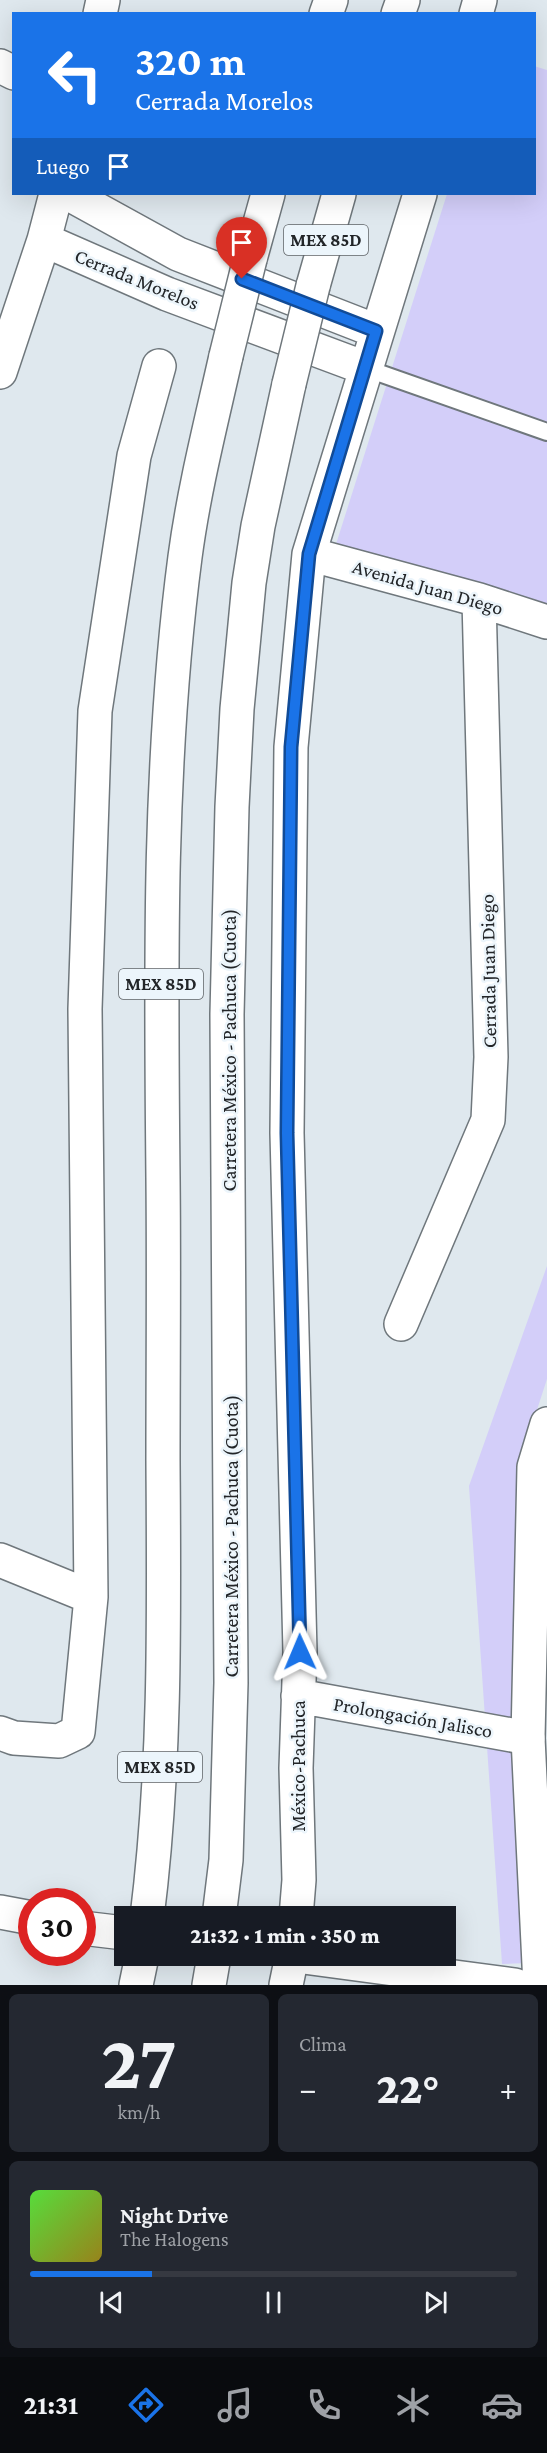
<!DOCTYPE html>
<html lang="es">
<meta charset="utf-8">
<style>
:root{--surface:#171b24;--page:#242831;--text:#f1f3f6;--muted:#9ea1a6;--line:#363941;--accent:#1a73e8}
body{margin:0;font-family:"Crimson Pro",serif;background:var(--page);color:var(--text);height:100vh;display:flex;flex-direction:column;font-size:22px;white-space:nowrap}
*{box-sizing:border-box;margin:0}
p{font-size:20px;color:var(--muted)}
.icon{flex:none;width:33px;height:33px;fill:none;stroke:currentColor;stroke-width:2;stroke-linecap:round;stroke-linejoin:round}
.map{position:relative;height:1985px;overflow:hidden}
.sheet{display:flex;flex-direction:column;gap:9px;padding:9px;background:#0d0f14;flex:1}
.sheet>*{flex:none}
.hud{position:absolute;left:12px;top:12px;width:524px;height:183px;border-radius:0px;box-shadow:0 6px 24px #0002;background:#1a73e8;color:#fff;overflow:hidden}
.speed{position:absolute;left:18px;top:1888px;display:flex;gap:12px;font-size:30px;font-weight:700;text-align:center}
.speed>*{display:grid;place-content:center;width:78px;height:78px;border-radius:50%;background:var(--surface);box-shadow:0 6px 24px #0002;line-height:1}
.speed .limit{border:9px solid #d22;background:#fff;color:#111}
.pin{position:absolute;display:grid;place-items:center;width:51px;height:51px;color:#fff;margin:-62px -26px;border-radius:50% 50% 50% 0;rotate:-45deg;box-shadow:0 0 6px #0007}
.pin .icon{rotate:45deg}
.me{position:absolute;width:66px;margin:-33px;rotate:359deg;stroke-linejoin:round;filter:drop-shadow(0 0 4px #0008)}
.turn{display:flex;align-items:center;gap:21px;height:126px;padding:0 24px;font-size:27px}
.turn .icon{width:78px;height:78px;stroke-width:2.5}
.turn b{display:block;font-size:42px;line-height:51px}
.then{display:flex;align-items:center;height:57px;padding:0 24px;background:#0003;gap:12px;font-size:22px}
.big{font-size:45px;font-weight:800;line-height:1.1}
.sheet .card{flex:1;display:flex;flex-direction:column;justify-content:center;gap:9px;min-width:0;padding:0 21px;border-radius:9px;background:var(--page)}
.sheet .dial{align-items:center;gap:0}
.dial b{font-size:78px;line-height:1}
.song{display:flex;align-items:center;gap:18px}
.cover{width:72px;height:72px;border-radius:9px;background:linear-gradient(135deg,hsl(110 70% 55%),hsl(50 70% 35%))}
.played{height:6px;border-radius:3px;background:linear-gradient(90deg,var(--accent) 25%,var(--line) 25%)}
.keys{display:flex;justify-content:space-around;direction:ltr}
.heat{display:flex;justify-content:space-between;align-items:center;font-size:33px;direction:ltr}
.sheet .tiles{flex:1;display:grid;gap:9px;grid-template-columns:1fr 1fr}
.card:last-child{grid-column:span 2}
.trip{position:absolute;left:114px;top:1906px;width:342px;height:60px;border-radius:0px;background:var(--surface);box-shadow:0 6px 24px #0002;font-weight:800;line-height:60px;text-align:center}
.menu{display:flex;height:96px;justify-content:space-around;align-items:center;background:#090b0e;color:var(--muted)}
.menu .icon{width:42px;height:42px}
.menu .on{color:var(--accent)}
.menu b{font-size:27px;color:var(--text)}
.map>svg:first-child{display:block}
.green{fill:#d3cef9}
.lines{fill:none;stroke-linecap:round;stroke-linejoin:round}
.service-casing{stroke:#6f777c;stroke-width:20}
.minor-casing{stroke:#6f777c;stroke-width:36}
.tertiary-casing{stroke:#6f777c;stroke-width:36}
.secondary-casing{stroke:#6f777c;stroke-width:36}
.motorway-casing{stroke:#6f777c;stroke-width:36}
.service{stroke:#fff;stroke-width:16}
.minor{stroke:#fff;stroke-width:33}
.tertiary{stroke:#fff;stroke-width:33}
.secondary{stroke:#fff;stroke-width:33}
.motorway{stroke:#fff;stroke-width:33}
.motorway-bridge-casing{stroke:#6f777c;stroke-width:36;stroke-linecap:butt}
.motorway-bridge{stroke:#fff;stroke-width:33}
.route-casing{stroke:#114b97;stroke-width:15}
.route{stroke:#1a73e8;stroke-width:10}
.labels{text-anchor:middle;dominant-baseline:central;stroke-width:5;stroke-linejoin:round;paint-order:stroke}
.shield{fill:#ecf5fb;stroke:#5f6367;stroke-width:1.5}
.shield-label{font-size:18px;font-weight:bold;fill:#222528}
.street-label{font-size:20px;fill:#222528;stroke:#ecf5fb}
</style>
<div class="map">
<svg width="547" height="1985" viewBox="0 0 547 1985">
<rect width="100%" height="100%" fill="#dfe8ee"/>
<path class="green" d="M 534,66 L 547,70 L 547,624 L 331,560 L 447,194 L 534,194 Z
M 547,1266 L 547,1379 L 521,1459 L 528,1963 L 502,1964 L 469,1486 Z"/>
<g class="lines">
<defs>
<path id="service" d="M 365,368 L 547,432"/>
<path id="minor" d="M 100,14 L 103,0
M 476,14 L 480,0
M 0,66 L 14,73
M 69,194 L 178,254 L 376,331
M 44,240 L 167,294 L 365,368
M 0,372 L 44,240 L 56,194
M 309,554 L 479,600 L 547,622
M 401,1324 L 488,1120 L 491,1057 L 479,600
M 0,1560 L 91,1597
M 298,1696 L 528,1738
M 0,1733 L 14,1738 L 59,1741 L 78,1732 L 91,1597 L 85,1009 L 95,711 L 134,456 L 159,366
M 296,1917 L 299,1880 L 296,1768 L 300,1652 L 287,1133 L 291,747 L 309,554 L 420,194
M 286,1985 L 292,1956"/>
<path id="tertiary" d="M 296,1956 L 515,1985
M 540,1985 L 528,1738 L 534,1467 L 547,1424"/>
<path id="secondary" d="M 0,1912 L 32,1918
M 82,1928 L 124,1933"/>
<path id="motorway" d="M 326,14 L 331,0
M 398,14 L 403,0
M 250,259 L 268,194
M 313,286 L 339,194
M 147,1917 C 166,1766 164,1613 163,1461 C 163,1367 164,1272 163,1178 C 161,971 158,763 185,557 C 194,489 211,423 226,356
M 219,1917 L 226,1860 L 231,1683 L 227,1014 L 232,807 L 237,709 L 249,583 L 258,526 L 289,384
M 136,1985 L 142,1956
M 209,1985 L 214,1956"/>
</defs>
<use href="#service" class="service-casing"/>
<use href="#minor" class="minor-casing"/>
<use href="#tertiary" class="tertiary-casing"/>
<use href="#secondary" class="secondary-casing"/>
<use href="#motorway" class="motorway-casing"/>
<use href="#service" class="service"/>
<use href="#minor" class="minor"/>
<use href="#tertiary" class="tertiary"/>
<use href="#secondary" class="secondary"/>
<use href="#motorway" class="motorway"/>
<defs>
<path id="motorway-bridge" d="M 226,356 L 250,259
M 289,384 L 313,286"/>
</defs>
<use href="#motorway-bridge" class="motorway-bridge-casing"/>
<use href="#motorway-bridge" class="motorway-bridge"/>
</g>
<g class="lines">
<defs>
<path id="route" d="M 242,279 L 376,331 L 309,554 L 291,747 L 287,1133 L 300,1652"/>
</defs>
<use href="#route" class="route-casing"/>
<use href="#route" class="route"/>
</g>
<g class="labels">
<g class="shield">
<rect x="284" y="225" width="84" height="30" rx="4.5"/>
<rect x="119" y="969" width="84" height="30" rx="4.5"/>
<rect x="118" y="1752" width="84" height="30" rx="4.5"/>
</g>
<g class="shield-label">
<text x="326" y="240">MEX 85D</text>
<text x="161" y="984">MEX 85D</text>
<text x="160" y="1767">MEX 85D</text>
</g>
<g class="street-label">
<text transform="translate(137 279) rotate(22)">Cerrada Morelos</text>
<text transform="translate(428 587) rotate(16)">Avenida Juan Diego</text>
<text transform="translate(488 971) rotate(-91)">Cerrada Juan Diego</text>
<text transform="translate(229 1050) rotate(-90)">Carretera México - Pachuca (Cuota)</text>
<text transform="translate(231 1536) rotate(-90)">Carretera México - Pachuca (Cuota)</text>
<text transform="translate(413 1717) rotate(10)">Prolongación Jalisco</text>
<text transform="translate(298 1766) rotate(-90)">México-Pachuca</text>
</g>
</g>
</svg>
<div class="speed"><div class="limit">30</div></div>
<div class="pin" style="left:242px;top:279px;background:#d93025"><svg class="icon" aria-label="arrive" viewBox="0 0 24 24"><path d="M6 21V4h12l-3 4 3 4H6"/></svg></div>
<svg class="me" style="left:300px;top:1652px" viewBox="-20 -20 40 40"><path d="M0-17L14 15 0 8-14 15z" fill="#1a73e8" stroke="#fff" stroke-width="4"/></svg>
<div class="trip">21:32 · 1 min · 350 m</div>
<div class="hud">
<div class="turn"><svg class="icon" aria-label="left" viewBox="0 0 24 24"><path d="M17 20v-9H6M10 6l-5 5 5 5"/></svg><div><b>320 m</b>Cerrada Morelos</div></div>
<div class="then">Luego<svg class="icon" aria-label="arrive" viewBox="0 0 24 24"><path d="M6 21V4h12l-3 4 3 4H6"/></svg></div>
</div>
</div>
<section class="sheet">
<div class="tiles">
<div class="card dial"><b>27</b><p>km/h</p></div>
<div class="card"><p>Clima</p>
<div class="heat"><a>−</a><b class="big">22°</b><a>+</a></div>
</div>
<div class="card">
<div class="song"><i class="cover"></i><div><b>Night Drive</b><p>The Halogens</p></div></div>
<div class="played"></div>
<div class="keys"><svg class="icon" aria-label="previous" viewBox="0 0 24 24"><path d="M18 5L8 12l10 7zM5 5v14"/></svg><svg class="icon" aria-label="pause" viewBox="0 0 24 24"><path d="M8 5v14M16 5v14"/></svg><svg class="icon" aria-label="next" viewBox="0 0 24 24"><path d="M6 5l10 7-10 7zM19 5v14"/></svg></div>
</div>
</div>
</section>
<nav class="menu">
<b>21:31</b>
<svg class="icon on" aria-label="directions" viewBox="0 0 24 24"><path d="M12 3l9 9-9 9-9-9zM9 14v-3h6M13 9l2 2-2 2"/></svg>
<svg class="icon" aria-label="music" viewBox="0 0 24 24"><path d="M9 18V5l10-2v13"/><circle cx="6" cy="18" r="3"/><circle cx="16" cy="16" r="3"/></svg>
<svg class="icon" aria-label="phone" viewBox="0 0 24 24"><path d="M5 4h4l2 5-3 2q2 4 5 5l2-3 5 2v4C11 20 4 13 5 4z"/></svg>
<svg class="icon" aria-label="climate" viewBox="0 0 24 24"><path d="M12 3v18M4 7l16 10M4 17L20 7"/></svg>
<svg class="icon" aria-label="car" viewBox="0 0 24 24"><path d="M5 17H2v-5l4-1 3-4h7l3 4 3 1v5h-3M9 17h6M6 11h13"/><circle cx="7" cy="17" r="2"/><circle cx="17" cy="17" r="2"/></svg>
</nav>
